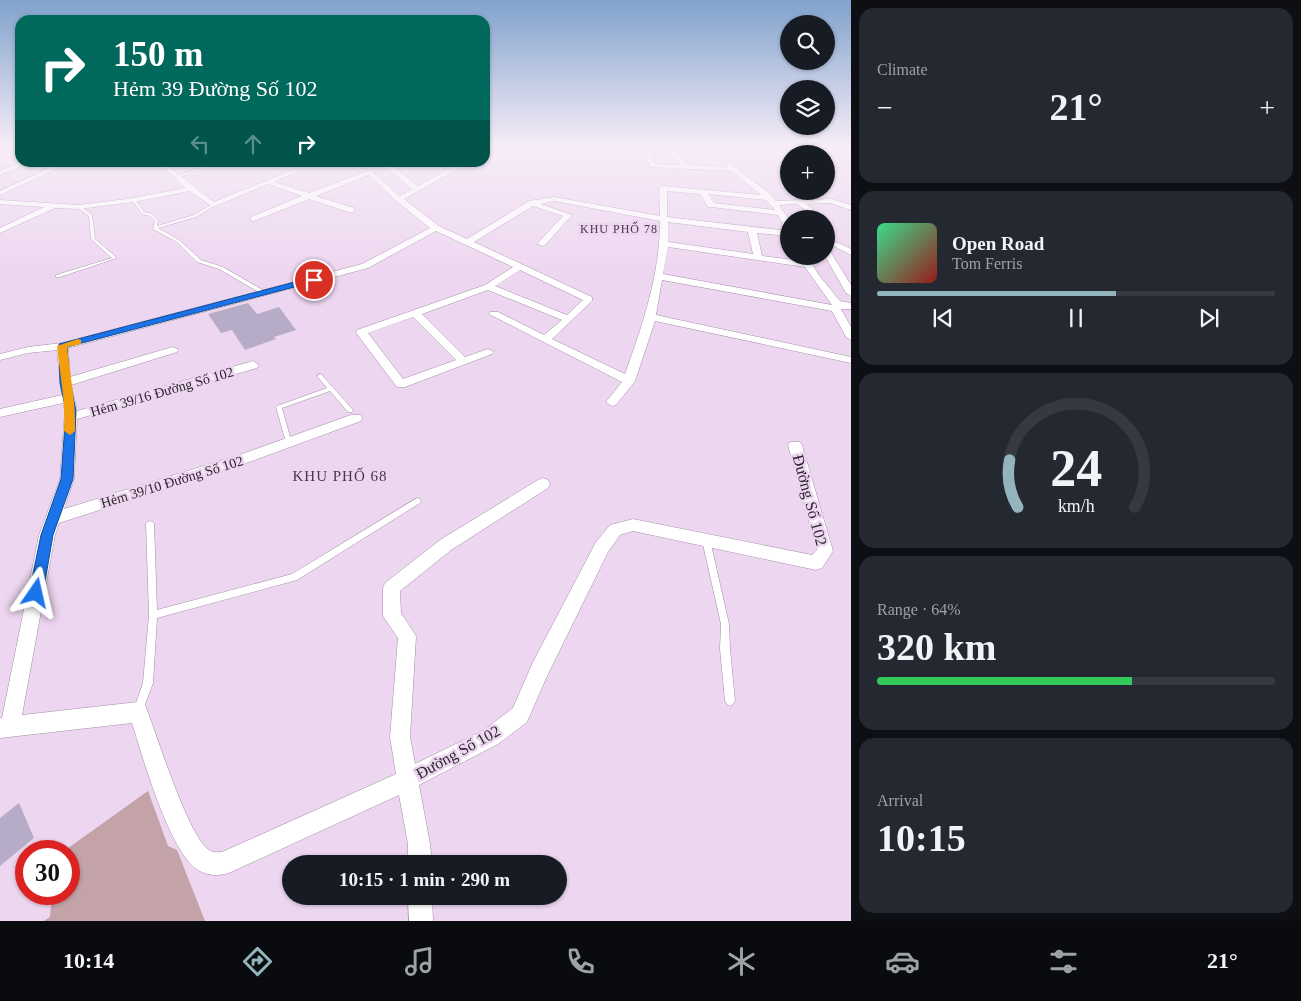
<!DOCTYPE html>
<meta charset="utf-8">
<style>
:root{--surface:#171b24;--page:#242831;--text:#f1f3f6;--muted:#9ea1a6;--line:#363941;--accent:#93b4bd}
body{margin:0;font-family:"Times New Roman",serif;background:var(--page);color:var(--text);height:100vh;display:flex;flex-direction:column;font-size:19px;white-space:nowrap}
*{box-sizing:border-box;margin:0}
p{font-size:16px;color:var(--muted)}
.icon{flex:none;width:28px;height:28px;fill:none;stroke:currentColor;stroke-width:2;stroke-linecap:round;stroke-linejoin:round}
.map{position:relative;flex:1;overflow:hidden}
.sheet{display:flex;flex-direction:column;gap:8px;padding:8px;background:#0d0f14;width:450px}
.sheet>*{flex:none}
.banner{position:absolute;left:15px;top:15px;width:475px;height:152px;border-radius:15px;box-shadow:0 1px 4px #0004;background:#00695c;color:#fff;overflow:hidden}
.controls{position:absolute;left:780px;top:15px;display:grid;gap:10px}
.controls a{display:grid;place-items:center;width:55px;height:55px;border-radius:50%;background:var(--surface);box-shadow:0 1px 4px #0004;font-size:25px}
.speed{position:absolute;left:15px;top:840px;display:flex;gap:10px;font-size:25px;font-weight:700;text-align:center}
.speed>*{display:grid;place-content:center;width:65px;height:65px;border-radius:50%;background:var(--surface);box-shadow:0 1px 4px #0004;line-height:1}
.speed .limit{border:8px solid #d22;background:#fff;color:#111}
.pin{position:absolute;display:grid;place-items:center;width:42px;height:42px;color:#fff;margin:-21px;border:2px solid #fff;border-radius:50%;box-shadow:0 1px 5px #0007}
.me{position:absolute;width:55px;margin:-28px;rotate:11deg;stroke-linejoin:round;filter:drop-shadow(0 0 4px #0008)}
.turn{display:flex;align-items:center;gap:18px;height:105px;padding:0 15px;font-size:22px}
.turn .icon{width:65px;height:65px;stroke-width:2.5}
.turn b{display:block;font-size:35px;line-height:42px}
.lanes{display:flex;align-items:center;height:48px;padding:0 15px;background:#0003;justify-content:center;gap:25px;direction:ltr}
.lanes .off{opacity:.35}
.big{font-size:38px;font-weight:600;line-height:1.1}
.sheet .widget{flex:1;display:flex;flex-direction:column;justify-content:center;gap:8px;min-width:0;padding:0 18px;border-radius:15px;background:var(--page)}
.sheet .dial{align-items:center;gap:0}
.dial svg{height:130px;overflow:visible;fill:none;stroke:var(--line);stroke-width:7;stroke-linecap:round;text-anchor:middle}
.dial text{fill:var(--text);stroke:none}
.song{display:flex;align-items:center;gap:15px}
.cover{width:60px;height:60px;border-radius:8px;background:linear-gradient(135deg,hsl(150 70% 55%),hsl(0 70% 35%))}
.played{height:5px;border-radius:2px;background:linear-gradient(90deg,var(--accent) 60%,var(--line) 60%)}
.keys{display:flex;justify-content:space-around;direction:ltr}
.heat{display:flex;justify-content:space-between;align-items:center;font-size:28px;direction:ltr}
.charge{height:8px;border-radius:4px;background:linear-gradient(90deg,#34c759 64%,var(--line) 0)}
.trip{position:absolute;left:282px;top:855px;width:285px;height:50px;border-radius:25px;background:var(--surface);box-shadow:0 1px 4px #0004;font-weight:600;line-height:50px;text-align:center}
.dock{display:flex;height:80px;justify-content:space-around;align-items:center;background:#090b0e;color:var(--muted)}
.dock .icon{width:35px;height:35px}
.dock .current{color:var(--accent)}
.dock b{font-size:22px;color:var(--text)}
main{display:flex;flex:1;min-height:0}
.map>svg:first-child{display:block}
.green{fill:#c3a2a8}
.building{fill:#b6acc8}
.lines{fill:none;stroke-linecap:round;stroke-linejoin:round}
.lane-casing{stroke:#a38ea6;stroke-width:1}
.street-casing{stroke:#a38ea6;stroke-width:1}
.lane{fill:#fff;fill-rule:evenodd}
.street{fill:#fff;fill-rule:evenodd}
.route{fill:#1a73e8;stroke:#114b97}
.slow{fill:#f59e0b}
.labels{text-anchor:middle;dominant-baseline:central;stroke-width:5;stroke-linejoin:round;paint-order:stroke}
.far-neighbourhood-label{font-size:12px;letter-spacing:1px;fill:#4a374c;stroke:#edd6f0}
.street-label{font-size:14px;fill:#2d242e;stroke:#edd6f0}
.neighbourhood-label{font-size:15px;letter-spacing:1px;fill:#4a374c;stroke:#edd6f0}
.near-street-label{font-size:16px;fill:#2d242e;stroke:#edd6f0}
</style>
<main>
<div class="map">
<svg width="851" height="921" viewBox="0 0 851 921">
<rect width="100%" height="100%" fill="#edd6f0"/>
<path class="green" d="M 148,791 L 168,846 L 177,850 L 205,921 L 44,921 L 50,917 L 52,894 L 69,894 L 69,851 L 64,851 Z"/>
<path class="building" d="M 248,303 L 257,314 L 279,307 L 296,330 L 274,337 L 276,339 L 245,350 L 232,330 L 221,333 L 208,314 Z
M 19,803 L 34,838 L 0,866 L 0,818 Z"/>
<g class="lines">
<defs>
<path id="lane" d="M 217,162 L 223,162 L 178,178 L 175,177 Z
M 133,199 L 135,199 L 144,212 L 152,214 L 158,220 L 157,226 L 194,215 L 212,204 L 214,204 L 214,206 L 196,217 L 158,228 L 179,240 L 201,260 L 223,267 L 266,292 L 266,294 L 262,294 L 219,269 L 197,262 L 177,242 L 153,229 L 155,221 L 150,216 L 142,214 L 132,200 Z
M 78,206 L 80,206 L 92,215 L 95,239 L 117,258 L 60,277 L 56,277 L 56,275 L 112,258 L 91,239 L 89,216 L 78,208 Z
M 320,374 L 322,375 L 353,410 L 352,412 L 348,412 L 330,391 L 282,408 L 292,444 L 289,446 L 287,446 L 276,407 L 277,406 L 327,388 L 317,376 Z
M 417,498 L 420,499 L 421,501 L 420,503 L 297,580 L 157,618 L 153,683 L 141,715 L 138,717 L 135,715 L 133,712 L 143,683 L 149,615 L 146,524 L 147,522 L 150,521 L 153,522 L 154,524 L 157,610 L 292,574 Z
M 706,537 L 709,538 L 710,540 L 729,624 L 730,649 L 735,701 L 733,704 L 730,706 L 727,704 L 725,701 L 720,649 L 721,624 L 702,540 L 703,538 Z"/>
<path id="street" d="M 641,148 L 647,148 L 655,164 L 681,165 L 666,148 L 673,148 L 688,165 L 727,167 L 727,164 L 731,164 L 773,196 L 775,201 L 831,199 L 851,205 L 851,210 L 830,203 L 806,204 L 819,213 L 820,215 L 816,217 L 797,204 L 779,205 L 789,219 L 789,229 L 786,229 L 778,215 L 711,207 L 708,207 L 700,194 L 667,191 L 667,217 L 789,231 L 789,236 L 757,233 L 762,256 L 802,261 L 800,256 L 808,256 L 818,274 L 840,301 L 851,303 L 851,309 L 841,309 L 851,327 L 851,340 L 846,337 L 832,311 L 662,280 L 656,315 L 851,357 L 851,363 L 655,321 L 635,381 L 616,405 L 612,406 L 606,402 L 622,382 L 489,314 L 490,312 L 498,312 L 544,335 L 562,320 L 488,290 L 422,314 L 465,357 L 488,349 L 494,352 L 492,354 L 405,387 L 397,387 L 357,334 L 356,332 L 357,330 L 485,285 L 513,267 L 436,231 L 368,268 L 68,348 L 70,377 L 169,348 L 173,347 L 179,350 L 177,352 L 71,385 L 77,411 L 253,361 L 259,365 L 257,368 L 77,419 L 74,479 L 64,509 L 239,455 L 351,415 L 361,415 L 362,418 L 361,421 L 249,462 L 59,523 L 55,535 L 22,715 L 138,702 L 145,705 C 156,731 189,842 211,851 C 214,853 219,852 222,852 L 396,774 L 390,737 L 398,638 L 383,616 L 383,588 L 385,583 L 440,540 L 538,480 L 543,478 L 548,480 L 550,484 L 548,488 L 451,550 L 400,591 L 401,613 L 416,636 L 410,737 L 415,764 L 484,730 L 513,708 L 533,662 L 596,542 L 610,525 L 633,519 L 812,555 L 817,550 L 788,445 L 790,442 L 800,442 L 802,445 L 833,551 L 822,568 L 816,570 L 633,531 L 620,535 L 608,552 L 547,676 L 527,722 L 498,744 L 419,785 L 430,844 L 432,864 L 408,864 L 408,844 L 399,795 L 231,872 C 220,877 205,876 195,868 C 168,846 143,758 132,723 L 0,738 L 0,718 L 2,718 L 39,535 L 60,479 L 65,411 L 63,403 L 0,417 L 0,409 L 62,395 L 57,350 L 28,353 L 0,360 L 0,354 L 28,347 L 62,343 L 362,264 L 430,228 L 396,201 L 369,175 L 316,196 L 354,208 L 354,212 L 348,212 L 309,199 L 254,221 L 251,221 L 251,217 L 302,196 L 268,184 L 213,207 L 190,191 L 134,202 L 79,209 L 55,208 L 0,233 L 0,228 L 44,207 L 0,204 L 0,200 L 79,205 L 134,198 L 185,188 L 164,168 L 163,167 L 166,165 L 214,202 L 290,171 L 293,173 L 292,174 L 274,182 L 309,193 L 370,170 L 400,196 L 412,189 L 379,162 L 387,162 L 418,186 L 461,162 L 470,162 L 404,199 L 439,226 L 467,239 L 529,201 L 554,197 L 660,216 L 659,188 L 663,186 L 761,195 L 732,171 L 651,167 ZM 708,194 L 766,200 L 775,210 L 714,203 ZM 554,201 L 660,221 C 660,274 643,324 625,374 L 552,339 L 592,301 L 592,297 L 474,242 L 533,206 L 563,216 L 537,244 L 544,246 L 572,215 L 541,204 ZM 668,222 L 748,232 L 753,254 L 668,242 ZM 668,247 L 805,267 L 832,305 L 663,274 ZM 520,270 L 583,300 L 567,315 L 495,286 ZM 413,317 L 456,360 L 403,379 L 368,333 Z
M 21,162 L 31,162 L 0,175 L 0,171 Z
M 62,162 L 71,162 L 0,195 L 0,191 Z
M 826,237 L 851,249 L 851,255 L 826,242 Z
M 826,248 L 830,251 L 851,285 L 851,296 L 846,293 L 825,256 L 826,256 Z
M 408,896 L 432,896 L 433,921 L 409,921 Z"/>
</defs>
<use href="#lane" class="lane-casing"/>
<use href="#street" class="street-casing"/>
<use href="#lane" class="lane"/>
<use href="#street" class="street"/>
</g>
<linearGradient id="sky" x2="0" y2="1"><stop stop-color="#80a2cc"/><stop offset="0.53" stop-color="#f7edf8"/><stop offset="1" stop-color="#f7edf8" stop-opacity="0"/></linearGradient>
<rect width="851" height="277" fill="url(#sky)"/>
<path class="route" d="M 314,277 L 317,278 L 317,281 L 67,347 L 70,383 L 76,411 L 73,479 L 53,535 L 43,593 L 41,597 L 36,599 L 31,597 L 29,593 L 41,535 L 61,479 L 66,411 L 60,383 L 59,344 Z"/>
<path class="slow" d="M 78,339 L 81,340 L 81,344 L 67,347 C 70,375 76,403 75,431 L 70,435 L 64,431 C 66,403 60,374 57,346 Z"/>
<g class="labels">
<g class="far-neighbourhood-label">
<text x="619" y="229">KHU PHỐ 78</text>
</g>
<g class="street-label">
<text transform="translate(162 392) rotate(-16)">Hẻm 39/16 Đường Số 102</text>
<text transform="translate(172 482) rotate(-17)">Hẻm 39/10 Đường Số 102</text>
</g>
<g class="neighbourhood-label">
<text x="340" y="476">KHU PHỐ 68</text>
</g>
<g class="near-street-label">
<text transform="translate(810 500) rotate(75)">Đường Số 102</text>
<text transform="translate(458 752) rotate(-29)">Đường Số 102</text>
</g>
</g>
</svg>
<div class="controls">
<a><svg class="icon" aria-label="search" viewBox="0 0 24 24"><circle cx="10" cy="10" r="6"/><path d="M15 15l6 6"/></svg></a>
<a><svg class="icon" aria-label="layers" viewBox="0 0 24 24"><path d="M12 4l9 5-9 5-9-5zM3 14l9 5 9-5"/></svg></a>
<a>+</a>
<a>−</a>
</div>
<div class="speed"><div class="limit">30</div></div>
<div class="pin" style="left:314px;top:280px;background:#d93025"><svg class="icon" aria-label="arrive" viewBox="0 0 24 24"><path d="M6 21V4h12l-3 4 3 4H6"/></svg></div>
<svg class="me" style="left:36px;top:593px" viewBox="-20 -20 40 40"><path d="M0-17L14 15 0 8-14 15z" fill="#1a73e8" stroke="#fff" stroke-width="4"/></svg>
<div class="trip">10:15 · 1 min · 290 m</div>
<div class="banner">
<div class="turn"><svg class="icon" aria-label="right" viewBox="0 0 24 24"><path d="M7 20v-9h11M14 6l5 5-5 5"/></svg><div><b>150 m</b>Hẻm 39 Đường Số 102</div></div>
<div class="lanes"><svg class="icon off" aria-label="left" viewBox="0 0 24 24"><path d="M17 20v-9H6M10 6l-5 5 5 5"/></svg><svg class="icon off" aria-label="ahead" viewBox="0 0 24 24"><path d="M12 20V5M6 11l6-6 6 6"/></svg><svg class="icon" aria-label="right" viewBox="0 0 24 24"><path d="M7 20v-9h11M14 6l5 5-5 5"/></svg></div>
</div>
</div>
<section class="sheet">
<div class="widget"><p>Climate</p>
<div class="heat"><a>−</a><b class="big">21°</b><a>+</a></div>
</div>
<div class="widget">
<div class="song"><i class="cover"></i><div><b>Open Road</b><p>Tom Ferris</p></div></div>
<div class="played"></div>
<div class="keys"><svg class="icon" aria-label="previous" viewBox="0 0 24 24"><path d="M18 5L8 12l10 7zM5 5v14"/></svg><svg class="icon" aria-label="pause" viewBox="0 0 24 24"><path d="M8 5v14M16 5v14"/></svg><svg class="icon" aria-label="next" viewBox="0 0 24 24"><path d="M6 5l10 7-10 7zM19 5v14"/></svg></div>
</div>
<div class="widget dial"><svg viewBox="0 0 100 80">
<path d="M14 69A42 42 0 1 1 86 69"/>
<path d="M14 69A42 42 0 0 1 9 40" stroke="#93b4bd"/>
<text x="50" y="56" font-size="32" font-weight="700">24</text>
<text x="50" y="72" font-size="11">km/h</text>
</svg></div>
<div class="widget"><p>Range · 64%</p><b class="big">320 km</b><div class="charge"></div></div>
<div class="widget"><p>Arrival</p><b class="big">10:15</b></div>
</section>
</main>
<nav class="dock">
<b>10:14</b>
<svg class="icon current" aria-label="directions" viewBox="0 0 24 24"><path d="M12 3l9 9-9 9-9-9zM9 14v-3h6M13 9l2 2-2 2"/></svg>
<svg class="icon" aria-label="music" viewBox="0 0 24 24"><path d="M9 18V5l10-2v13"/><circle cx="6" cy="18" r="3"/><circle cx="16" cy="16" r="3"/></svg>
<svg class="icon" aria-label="phone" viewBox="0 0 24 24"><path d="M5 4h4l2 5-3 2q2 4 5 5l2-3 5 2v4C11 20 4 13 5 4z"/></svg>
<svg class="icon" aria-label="climate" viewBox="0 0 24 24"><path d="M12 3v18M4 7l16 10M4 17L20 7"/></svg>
<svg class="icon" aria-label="car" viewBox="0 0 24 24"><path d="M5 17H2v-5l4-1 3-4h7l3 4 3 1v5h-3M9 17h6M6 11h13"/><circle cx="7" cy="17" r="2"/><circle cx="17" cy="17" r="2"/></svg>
<svg class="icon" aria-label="filters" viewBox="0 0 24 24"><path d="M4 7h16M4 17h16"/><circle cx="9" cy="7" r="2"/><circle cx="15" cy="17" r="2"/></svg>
<b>21°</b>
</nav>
